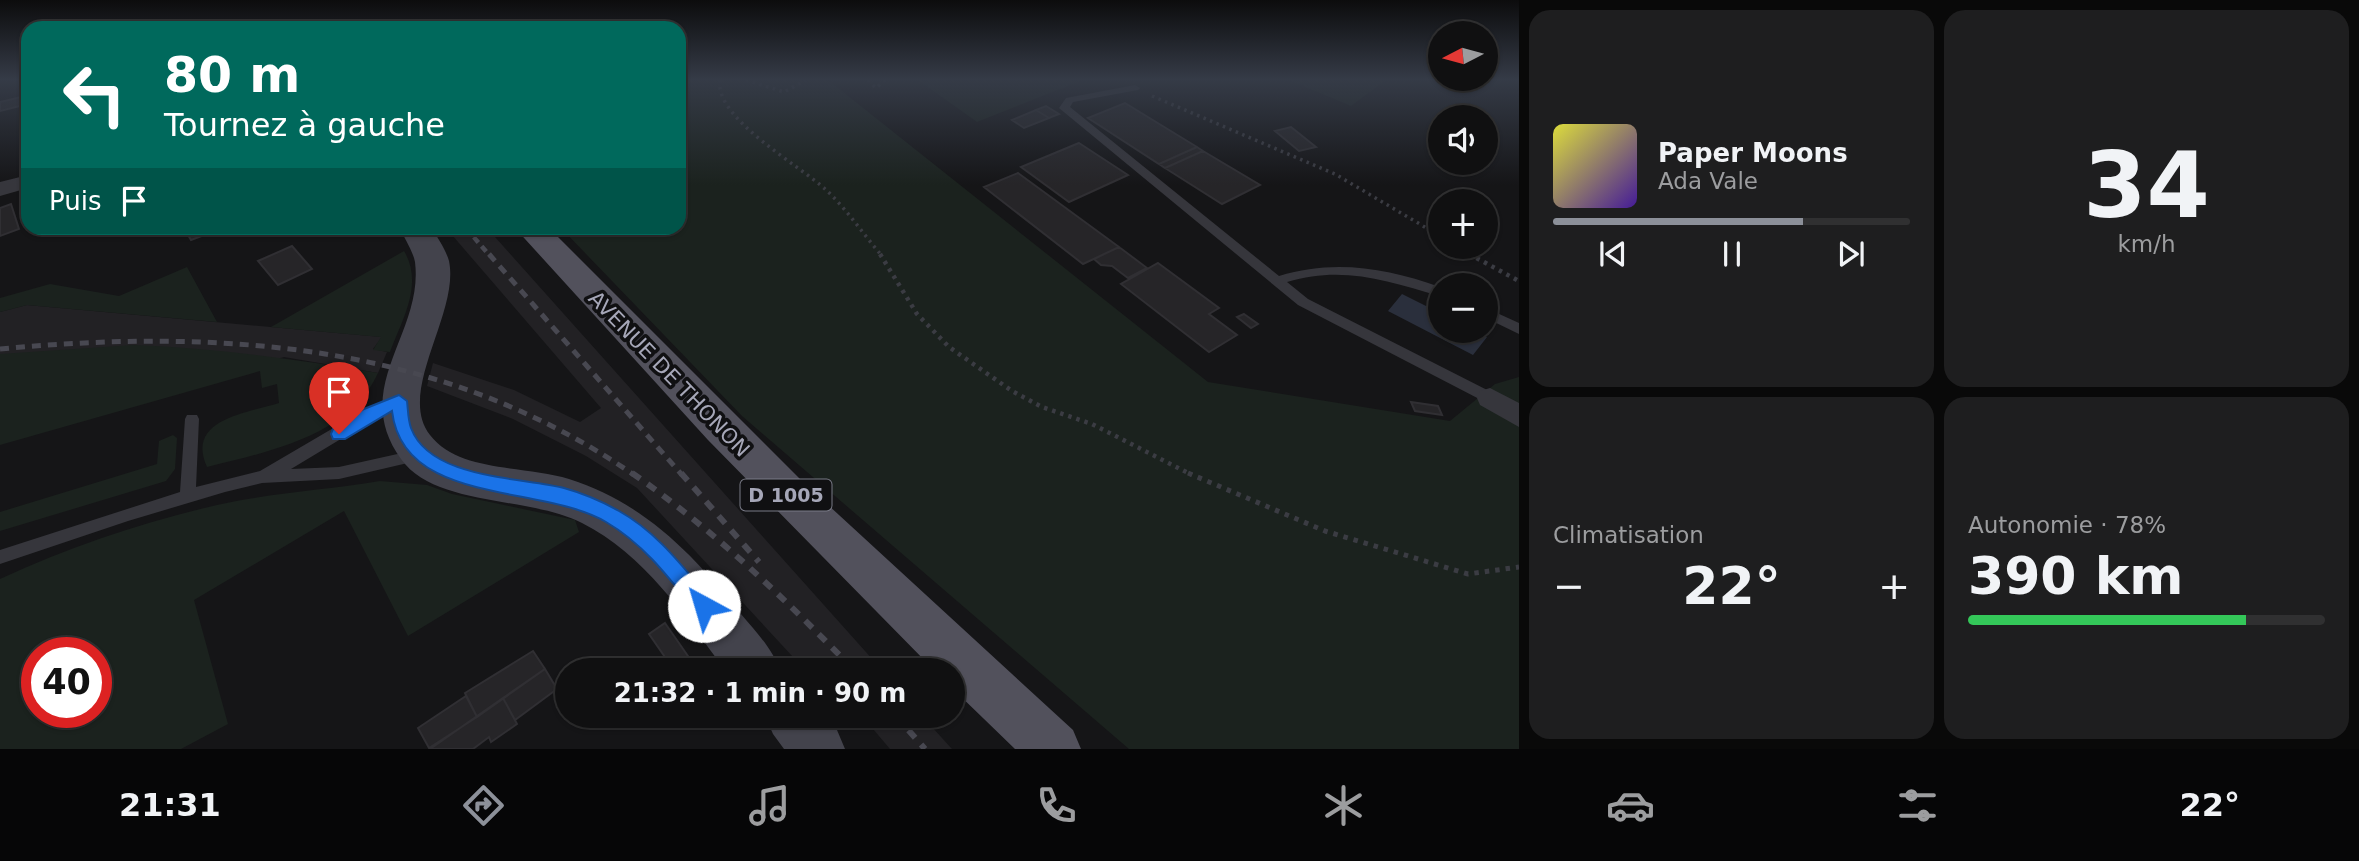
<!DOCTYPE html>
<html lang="fr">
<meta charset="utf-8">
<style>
:root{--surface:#101011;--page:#1e1e1f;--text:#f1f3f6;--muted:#9c9d9f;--line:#303031;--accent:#8c9099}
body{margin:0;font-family:"DejaVu Sans",sans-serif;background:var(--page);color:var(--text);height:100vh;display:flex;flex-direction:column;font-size:26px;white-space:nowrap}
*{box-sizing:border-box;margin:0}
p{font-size:23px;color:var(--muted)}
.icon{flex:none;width:38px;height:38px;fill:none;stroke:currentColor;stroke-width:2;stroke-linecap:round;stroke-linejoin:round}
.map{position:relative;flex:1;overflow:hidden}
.details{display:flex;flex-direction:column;gap:10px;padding:10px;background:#090909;width:840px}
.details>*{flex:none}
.banner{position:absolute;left:21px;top:21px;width:665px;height:214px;border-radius:21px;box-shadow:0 2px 5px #0004,0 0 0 2px var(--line);background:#00695c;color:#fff;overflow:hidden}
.needle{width:46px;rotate:264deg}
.fabs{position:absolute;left:1428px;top:21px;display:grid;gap:14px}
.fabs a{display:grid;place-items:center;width:70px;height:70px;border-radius:50%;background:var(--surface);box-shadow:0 2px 5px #0004,0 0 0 2px var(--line);font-size:35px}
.speed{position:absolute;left:21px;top:637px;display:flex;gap:14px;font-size:35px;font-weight:700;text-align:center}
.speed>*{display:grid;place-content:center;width:91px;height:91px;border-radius:50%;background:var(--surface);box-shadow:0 2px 5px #0004,0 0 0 2px var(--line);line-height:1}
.speed .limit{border:10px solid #d22;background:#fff;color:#111}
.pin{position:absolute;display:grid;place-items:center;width:60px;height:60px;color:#fff;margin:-72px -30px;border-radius:50% 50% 50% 0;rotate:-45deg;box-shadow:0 0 7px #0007}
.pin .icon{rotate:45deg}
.me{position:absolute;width:77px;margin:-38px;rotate:321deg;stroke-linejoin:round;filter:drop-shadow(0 0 5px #0008)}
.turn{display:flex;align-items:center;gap:24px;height:147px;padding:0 28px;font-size:32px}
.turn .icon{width:91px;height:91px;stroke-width:2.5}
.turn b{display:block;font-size:49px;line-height:60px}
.then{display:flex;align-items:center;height:66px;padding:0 28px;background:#0003;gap:14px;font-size:26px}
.big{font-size:52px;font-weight:700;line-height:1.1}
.details .widget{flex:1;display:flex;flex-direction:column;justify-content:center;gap:10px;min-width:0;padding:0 24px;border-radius:21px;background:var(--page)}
.details .dial{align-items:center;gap:0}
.dial b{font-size:91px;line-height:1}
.song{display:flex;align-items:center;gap:21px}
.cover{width:84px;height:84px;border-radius:10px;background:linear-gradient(135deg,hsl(60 70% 55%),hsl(260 70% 35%))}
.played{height:7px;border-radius:4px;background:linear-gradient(90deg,var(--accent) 70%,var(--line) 70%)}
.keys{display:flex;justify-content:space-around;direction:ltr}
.heat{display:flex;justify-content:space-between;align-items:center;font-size:38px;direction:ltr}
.charge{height:10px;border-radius:5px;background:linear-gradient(90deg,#34c759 78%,var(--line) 0)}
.details .tiles{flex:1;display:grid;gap:10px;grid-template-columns:repeat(2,1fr)}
.trip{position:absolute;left:555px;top:658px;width:410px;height:70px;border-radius:35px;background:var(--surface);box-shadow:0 2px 5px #0004,0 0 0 2px var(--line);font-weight:700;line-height:70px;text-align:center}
.menu{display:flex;height:112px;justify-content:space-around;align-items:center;background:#060607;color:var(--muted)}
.menu .icon{width:49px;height:49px}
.menu .on{color:var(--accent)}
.menu b{font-size:32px;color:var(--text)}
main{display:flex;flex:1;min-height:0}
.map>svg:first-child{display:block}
.built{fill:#222124}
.green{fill:#1b221e;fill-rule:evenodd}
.water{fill:#2a2f3c}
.building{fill:#262528;stroke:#302f33;stroke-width:2}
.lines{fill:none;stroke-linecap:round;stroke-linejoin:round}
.path-far2{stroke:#3b3c43;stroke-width:3.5;stroke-dasharray:2.5 4.5;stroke-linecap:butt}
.path-far1{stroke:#3b3c43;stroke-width:4.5;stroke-dasharray:3.5 5;stroke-linecap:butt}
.path{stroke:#3b3c43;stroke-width:5;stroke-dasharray:4.5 6;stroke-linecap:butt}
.lane{fill:#36363c;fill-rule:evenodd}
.street{fill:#36363c;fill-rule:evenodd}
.secondary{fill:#43434c;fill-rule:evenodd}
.primary{fill:#52515c;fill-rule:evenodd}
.rail-far2{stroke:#484851;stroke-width:4.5;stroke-dasharray:7 5;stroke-linecap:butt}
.rail-far1{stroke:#484851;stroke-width:5;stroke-dasharray:9 7;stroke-linecap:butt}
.rail{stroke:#484851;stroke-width:6;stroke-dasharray:10 9;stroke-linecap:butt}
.route{fill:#1a73e8;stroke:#114b97;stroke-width:2}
.labels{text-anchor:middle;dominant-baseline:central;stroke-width:7;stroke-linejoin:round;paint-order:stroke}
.shield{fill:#101012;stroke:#797a86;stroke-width:2}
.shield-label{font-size:19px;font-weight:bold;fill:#a6a7b8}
.street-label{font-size:21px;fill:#a6a7b8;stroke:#101012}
</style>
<main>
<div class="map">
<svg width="1519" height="749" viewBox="0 0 1519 749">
<rect width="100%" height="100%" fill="#151517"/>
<path class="built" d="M 446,228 L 487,228 L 882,670 L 805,670 L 637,488 L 586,456 L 513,419 L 427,386 L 433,363 L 514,390 L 580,422 L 601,408 Z
M 27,305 L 382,337 L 373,349 L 387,352 L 378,373 L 284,357 L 0,437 L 0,312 Z
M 862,716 L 922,716 L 952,749 L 890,749 Z"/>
<path class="green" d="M 679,80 L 828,80 L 1208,382 L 1450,421 L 1495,384 L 1519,377 L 1519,749 L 1129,749 L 742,416 L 561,228 L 679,228 Z
M 918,80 L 1083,80 L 977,122 Z
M 1289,80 L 1386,80 L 1351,106 Z
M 404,251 C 424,284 402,320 390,352 L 373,350 L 381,337 L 271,327 Z
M 187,267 L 217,322 L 27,305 L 0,312 L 0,298 L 50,284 L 119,296 Z
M 134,345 C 216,348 296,359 378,373 C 350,436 267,452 207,467 C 185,419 248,413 279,403 L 277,384 L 262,388 L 260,371 L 0,445 L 0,354 Z
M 173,435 L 177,438 L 175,469 L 166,481 L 0,531 L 0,512 L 157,464 L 159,441 Z
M 380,481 L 427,485 L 452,494 L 575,520 L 579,532 L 408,636 L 344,511 L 194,600 L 228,724 L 181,749 L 0,749 L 0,579 C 69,547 143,522 217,505 C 270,493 326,490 380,481 ZM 37,653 L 96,653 L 96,712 L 37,712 Z"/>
<path class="water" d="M 1402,294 L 1440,313 L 1440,331 L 1475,331 L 1487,337 L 1473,355 L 1388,311 Z"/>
<path class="building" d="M 21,97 L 20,106 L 0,111 L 0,102 Z
M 1125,103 L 1197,147 L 1159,164 L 1088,118 Z
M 1046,106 L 1059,114 L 1049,118 L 1036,110 Z
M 1036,110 L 1049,118 L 1024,128 L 1012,120 Z
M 1291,127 L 1316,147 L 1299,151 L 1275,131 Z
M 1079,143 L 1128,175 L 1069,202 L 1021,167 Z
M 1197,147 L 1203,151 L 1165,168 L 1159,164 Z
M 1203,151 L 1260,185 L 1222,204 L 1165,168 Z
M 1018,173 L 1119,247 L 1083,264 L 984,187 Z
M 11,204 L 19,229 L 0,236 L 0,208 Z
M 184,228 L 223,228 L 191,240 Z
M 292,246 L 312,269 L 278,285 L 258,261 Z
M 1119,247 L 1147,268 L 1128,278 L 1112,266 L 1101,265 L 1094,259 Z
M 1158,263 L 1219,308 L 1209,314 L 1237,335 L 1209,352 L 1121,284 Z
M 1244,314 L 1258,324 L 1251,328 L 1237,317 Z
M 1411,402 L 1438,406 L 1442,415 L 1415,411 Z
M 665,623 L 690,659 L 674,670 L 649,634 Z
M 533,651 L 545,669 L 477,717 L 465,693 Z
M 545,669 L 557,689 L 515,720 L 503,698 Z
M 466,696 L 477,717 L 429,748 L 418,728 Z
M 503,698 L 517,724 L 491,742 L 489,737 L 473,749 L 430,749 Z"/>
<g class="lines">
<path class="path-far2" d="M 720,80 C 714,118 799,165 825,189 C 846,208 863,234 882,256
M 746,80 L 784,92 L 806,80
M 868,80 L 876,88 L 885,80
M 1152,96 L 1335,174 L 1440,236
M 1457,247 L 1473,256"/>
<path class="path-far1" d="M 880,254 L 917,314 L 949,347 L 1012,391 L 1042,407 L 1092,424 L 1192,475
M 1469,254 L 1519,281"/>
<path class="path" d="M 1188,473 L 1325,531 L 1468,574 L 1519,567"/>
<path class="lane" d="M 1135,85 L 1140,88 L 1138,90 L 1073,102 L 1070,107 L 1279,276 C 1334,259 1387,268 1440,287 L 1440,296 C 1387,281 1343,265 1287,282 L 1308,299 L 1495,394 L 1497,398 L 1495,402 L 1485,402 L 1298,305 L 1059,108 L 1066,98 Z
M 1486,308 L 1519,323 L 1519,334 L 1486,318 Z
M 398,396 L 403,398 L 405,402 L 403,406 L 369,422 L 291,469 L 339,467 L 420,449 L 425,451 L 428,455 L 425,459 L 339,479 L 262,483 L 225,492 L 128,521 L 0,564 L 0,550 L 180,492 L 185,419 L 187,415 L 197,415 L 199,419 L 196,487 L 260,471 L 359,413 Z"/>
<path class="street" d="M 28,175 L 28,188 L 0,196 L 0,182 Z
M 1490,388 L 1519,403 L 1519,427 L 1480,405 L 1477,398 L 1480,391 Z"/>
<path class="secondary" d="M 400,228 L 432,228 C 437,237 446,250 449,261 C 460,313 396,392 430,435 C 459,473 526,465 569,479 C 643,502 694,555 741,614 C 756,632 772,648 780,670 L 725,670 C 685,616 644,554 582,523 C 530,496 435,507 401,459 C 349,387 424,334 415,262 C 413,251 404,238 400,228 Z
M 765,716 L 825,716 L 837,730 L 845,749 L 784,749 L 773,734 Z"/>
<path class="primary" d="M 515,228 L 549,228 L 802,481 L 1073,730 L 1081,749 L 1015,749 L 952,688 L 952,670 L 934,670 L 708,440 Z"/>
<path class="rail-far2" d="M 466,228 L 490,256"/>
<path class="rail-far1" d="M 489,254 L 682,475
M 0,349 C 223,328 443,343 634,475"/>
<path class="rail" d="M 632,473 C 714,530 784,598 854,670
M 681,473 L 759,562
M 896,716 L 925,749"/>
</g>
<linearGradient id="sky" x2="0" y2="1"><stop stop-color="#0c0c0d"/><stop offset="0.43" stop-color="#353b47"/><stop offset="1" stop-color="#353b47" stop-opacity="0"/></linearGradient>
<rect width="1519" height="185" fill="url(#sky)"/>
<path class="route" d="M 399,395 L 407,401 C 408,409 408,420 411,428 C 430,479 520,477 564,488 C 582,493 603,502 619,511 C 657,532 683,567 711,600 L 714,606 L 711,613 L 704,616 L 697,613 C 670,579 644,544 606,522 C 542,484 403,506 392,411 L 345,439 L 333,439 L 331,434 L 333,429 L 364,409 Z"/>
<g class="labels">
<rect class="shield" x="740.5" y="479.5" width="91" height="31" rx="5"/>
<g class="shield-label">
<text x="786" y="495">D 1005</text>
</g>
<g class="street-label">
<text transform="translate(669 374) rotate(46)">AVENUE DE THONON</text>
</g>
</g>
</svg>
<div class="fabs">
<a><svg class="needle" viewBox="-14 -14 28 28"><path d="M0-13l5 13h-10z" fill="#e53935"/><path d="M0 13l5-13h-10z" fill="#9c9d9f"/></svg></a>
<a><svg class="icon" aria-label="sound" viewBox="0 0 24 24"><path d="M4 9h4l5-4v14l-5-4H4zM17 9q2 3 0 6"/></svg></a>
<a>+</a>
<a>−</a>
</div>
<div class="speed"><div class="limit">40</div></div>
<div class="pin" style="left:339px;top:434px;background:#d93025"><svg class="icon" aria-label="arrive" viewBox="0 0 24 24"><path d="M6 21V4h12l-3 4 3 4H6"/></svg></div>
<svg class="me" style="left:704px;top:606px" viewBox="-20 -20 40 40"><circle r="19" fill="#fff"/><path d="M0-13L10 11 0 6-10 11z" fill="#1a73e8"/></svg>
<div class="trip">21:32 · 1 min · 90 m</div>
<div class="banner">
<div class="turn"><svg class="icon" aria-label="left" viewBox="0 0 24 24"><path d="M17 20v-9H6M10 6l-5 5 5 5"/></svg><div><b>80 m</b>Tournez à gauche</div></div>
<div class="then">Puis<svg class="icon" aria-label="arrive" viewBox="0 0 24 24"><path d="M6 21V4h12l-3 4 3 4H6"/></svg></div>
</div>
</div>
<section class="details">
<div class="tiles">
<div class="widget">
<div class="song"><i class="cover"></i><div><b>Paper Moons</b><p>Ada Vale</p></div></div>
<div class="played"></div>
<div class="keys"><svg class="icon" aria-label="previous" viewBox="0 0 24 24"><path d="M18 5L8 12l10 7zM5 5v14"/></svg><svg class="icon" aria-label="pause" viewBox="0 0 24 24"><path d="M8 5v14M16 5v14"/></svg><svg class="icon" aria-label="next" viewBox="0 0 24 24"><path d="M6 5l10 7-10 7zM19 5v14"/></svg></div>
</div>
<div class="widget dial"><b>34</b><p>km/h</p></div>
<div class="widget"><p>Climatisation</p>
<div class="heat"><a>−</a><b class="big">22°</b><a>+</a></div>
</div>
<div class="widget"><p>Autonomie · 78%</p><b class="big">390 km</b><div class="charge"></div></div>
</div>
</section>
</main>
<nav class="menu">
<b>21:31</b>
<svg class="icon on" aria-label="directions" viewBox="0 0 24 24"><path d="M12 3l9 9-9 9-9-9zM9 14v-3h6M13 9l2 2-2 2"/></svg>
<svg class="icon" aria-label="music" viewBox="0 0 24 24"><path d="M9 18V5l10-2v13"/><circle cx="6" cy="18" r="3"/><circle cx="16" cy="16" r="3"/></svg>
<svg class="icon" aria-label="phone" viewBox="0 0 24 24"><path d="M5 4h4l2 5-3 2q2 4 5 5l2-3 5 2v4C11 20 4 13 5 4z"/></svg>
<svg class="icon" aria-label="climate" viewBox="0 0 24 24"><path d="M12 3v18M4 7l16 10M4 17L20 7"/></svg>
<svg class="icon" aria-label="car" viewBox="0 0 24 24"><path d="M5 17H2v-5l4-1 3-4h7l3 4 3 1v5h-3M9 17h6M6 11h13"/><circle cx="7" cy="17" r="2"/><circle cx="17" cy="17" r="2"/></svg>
<svg class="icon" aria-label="filters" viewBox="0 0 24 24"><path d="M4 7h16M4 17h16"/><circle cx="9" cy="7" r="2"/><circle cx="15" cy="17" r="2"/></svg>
<b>22°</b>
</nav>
